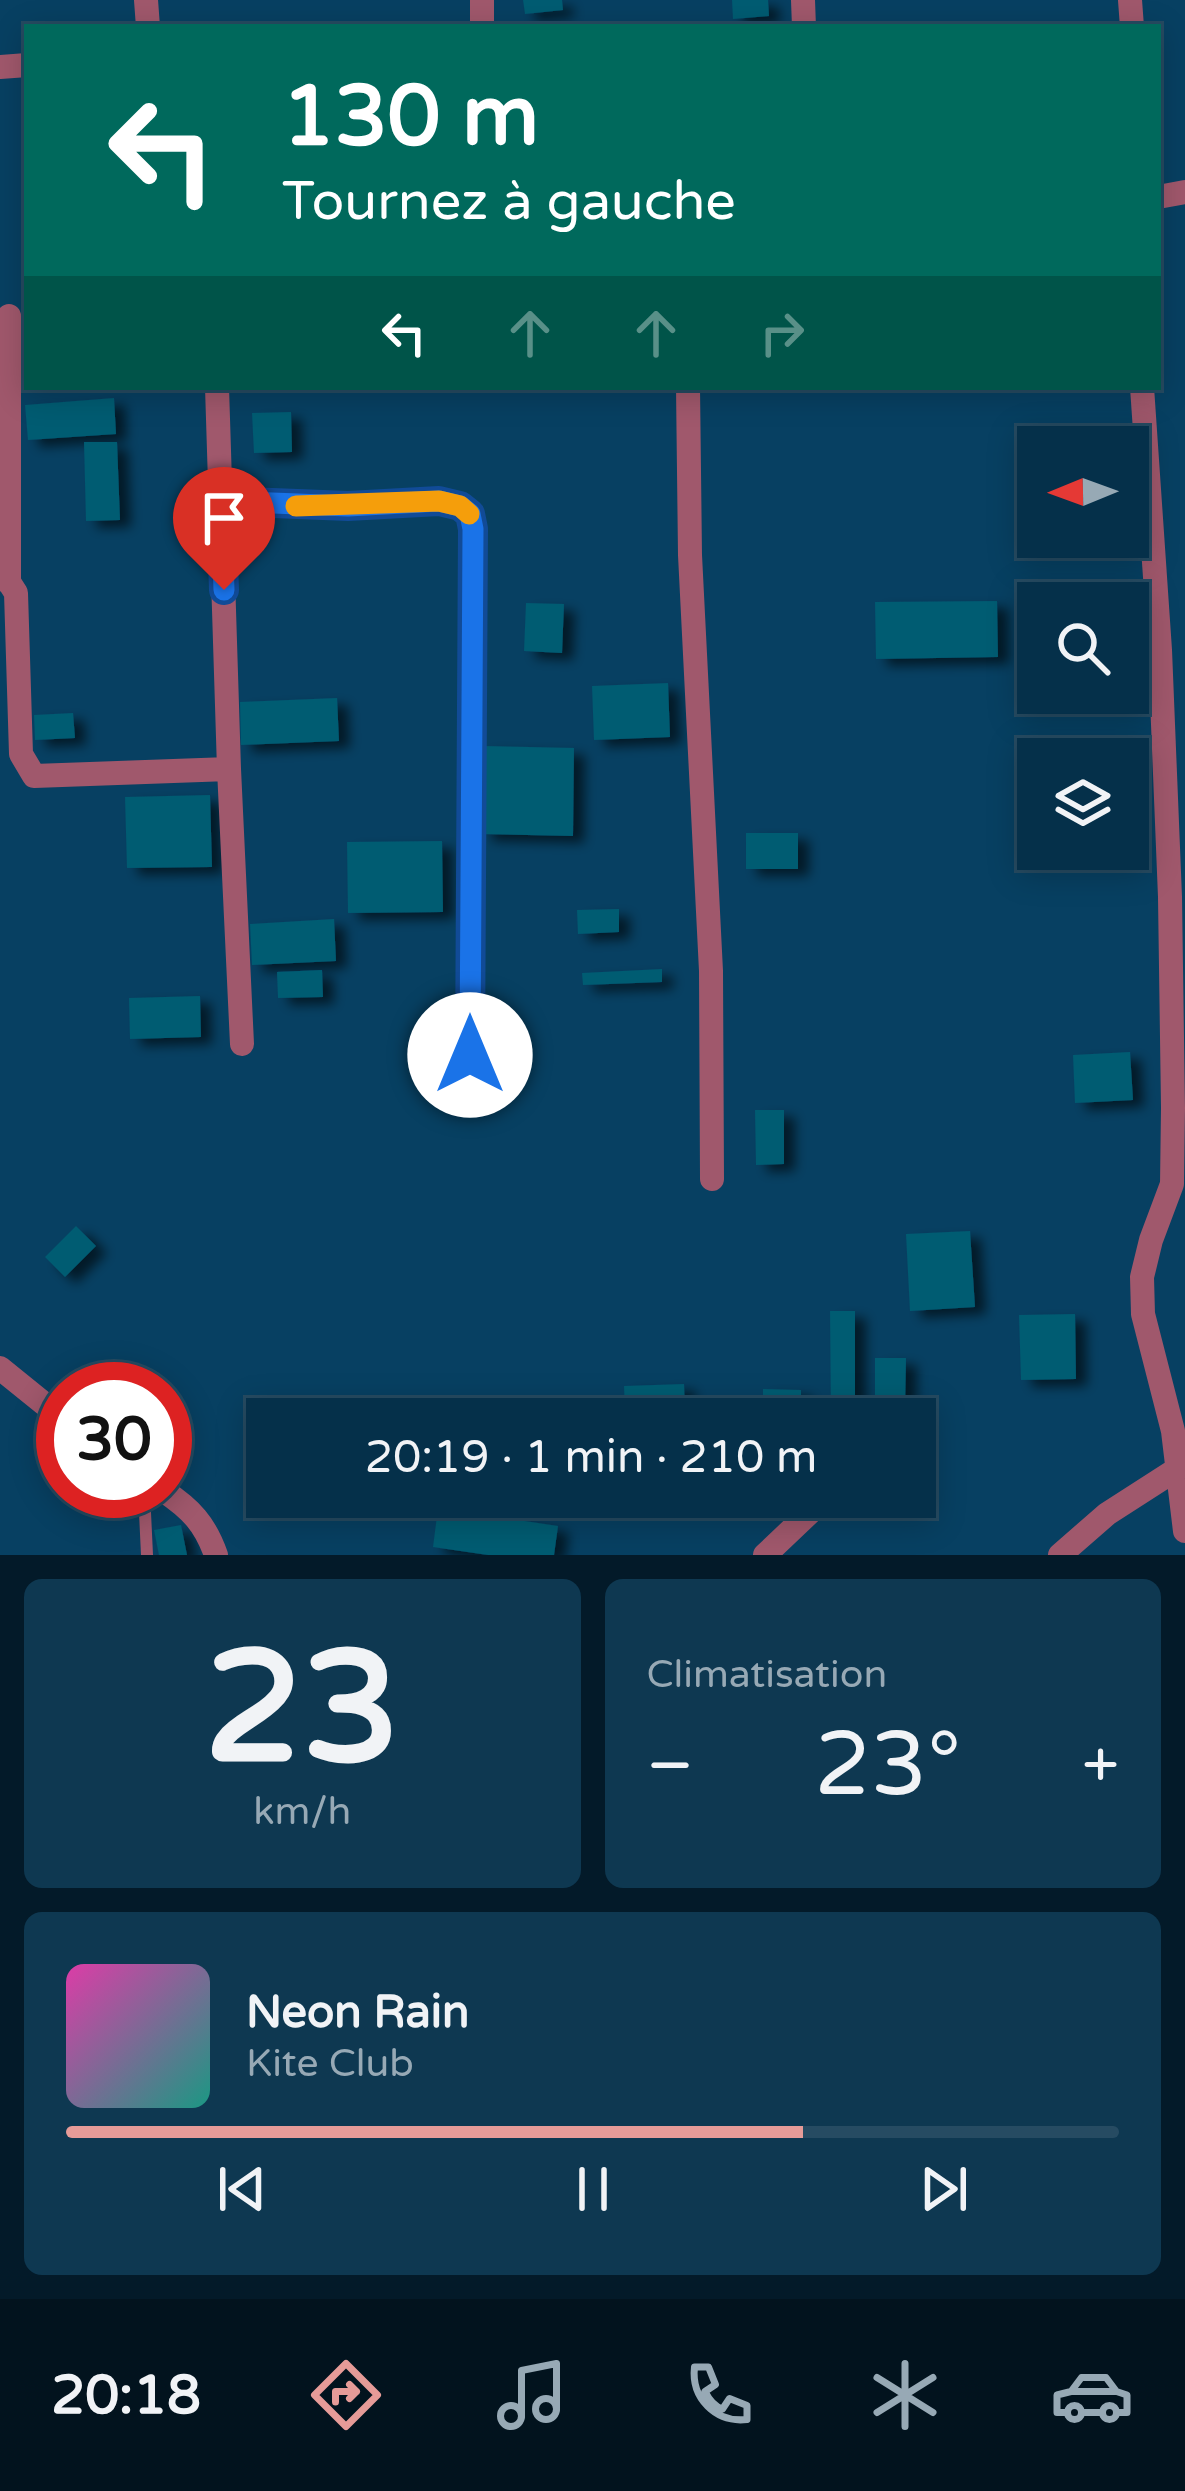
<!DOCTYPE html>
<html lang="fr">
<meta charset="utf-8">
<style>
:root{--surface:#05304a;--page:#0e3851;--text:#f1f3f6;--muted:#97a9b5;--line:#264b62;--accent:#e69b98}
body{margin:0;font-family:"Varela Round",sans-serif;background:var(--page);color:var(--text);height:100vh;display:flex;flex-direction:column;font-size:45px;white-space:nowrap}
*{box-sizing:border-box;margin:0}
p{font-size:39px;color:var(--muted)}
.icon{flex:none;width:66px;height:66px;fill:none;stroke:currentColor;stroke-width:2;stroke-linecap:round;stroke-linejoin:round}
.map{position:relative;height:1555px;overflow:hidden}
.side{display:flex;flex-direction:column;gap:24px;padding:24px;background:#031a29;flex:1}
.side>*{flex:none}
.guide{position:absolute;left:24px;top:24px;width:1137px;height:366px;border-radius:0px;box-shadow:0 6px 30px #0003,0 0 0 3px var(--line);background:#00695c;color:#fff;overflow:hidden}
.needle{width:78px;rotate:269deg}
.buttons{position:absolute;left:1017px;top:426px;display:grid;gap:24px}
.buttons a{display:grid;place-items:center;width:132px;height:132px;border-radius:0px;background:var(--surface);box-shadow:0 6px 30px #0003,0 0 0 3px var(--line);font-size:60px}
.speed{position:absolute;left:36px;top:1362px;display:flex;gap:24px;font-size:60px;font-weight:700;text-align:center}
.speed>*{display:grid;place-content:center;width:156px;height:156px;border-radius:50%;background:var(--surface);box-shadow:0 6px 30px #0003,0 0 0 3px var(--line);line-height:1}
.speed .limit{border:18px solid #d22;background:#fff;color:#111}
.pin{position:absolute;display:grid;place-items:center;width:102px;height:102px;color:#fff;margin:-123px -51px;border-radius:50% 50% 50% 0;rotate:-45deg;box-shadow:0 0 12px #0007}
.pin .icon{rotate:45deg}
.me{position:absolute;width:132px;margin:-66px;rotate:0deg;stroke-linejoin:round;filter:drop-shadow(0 0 9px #0008)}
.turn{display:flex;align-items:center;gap:42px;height:252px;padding:0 60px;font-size:54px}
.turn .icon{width:156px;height:156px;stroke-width:2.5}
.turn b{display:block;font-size:84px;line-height:102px}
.lanes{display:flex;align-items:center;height:114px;padding:0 60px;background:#0003;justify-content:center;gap:60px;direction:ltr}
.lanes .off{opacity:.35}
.big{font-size:90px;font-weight:600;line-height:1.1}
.side .widget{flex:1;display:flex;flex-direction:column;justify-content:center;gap:18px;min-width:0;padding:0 42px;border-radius:18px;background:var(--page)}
.side .dial{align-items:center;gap:0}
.dial b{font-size:156px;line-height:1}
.song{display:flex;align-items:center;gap:36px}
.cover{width:144px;height:144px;border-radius:18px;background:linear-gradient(135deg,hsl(320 70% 55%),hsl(170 70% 35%))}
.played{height:12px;border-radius:6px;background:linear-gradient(90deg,var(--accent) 70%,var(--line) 70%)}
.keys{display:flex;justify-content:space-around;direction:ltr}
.heat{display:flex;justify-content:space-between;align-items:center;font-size:66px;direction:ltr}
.side .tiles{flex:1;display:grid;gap:24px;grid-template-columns:1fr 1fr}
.widget:last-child{grid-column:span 2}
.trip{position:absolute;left:246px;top:1398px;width:690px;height:120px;border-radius:0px;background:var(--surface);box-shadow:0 6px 30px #0003,0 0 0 3px var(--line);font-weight:600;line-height:120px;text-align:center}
.tab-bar{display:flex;height:192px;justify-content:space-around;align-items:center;background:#02131e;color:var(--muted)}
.tab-bar .icon{width:84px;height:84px}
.tab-bar .active{color:var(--accent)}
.tab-bar b{font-size:54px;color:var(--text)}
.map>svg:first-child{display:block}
.building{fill:#015b72;filter:url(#shadow)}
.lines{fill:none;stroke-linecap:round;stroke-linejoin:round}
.service{stroke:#a0586c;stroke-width:12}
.minor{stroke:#a0586c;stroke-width:24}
.route-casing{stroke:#114b97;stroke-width:30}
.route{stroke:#1a73e8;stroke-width:21}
.slow{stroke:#f59e0b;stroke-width:21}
</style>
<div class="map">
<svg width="1185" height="1555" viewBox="0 0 1185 1555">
<defs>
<filter id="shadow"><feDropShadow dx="11" dy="7" stdDeviation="6" flood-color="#0009"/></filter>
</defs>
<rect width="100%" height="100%" fill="#074062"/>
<path class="building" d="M 523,0 L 562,0 L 563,10 L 525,14 Z
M 732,0 L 768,0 L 769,16 L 733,19 Z
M 114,398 L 116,434 L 28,440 L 25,405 Z
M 291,412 L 292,452 L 254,453 L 252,413 Z
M 84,442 L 117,442 L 120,520 L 86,521 Z
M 997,601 L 998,657 L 876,659 L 875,602 Z
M 526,603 L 564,604 L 562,653 L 524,651 Z
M 668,683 L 670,737 L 594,740 L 592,686 Z
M 337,698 L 339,741 L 241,745 L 240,702 Z
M 73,713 L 75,738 L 35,740 L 34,715 Z
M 483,746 L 574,748 L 573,836 L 481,834 Z
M 210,795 L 212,867 L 127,868 L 125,797 Z
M 746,833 L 798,833 L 798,869 L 746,869 Z
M 442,841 L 443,912 L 348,913 L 347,842 Z
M 619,909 L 619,932 L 578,934 L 577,910 Z
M 334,919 L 336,961 L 252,965 L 250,924 Z
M 662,969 L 662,982 L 583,985 L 582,973 Z
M 322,970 L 323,997 L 278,998 L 277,972 Z
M 200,996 L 201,1037 L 130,1039 L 129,998 Z
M 1130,1052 L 1133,1100 L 1075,1103 L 1073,1055 Z
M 755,1110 L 784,1110 L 784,1164 L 756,1165 Z
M 76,1226 L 96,1246 L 65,1277 L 45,1257 Z
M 970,1231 L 975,1307 L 910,1311 L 906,1234 Z
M 830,1311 L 855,1311 L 855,1419 L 831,1419 Z
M 1075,1314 L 1076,1379 L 1021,1380 L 1019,1315 Z
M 875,1358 L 906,1358 L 905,1408 L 875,1408 Z
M 684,1384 L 685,1413 L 625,1415 L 624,1386 Z
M 763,1389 L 801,1390 L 801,1419 L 763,1419 Z
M 438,1508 L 558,1526 L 554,1555 L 488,1555 L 433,1547 Z
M 181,1525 L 187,1555 L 159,1555 L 154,1530 Z"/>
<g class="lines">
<path class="service" d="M 144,1491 L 147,1555"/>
<path class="minor" d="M 146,0 L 148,27
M 482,0 L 482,27
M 803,0 L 804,27
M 1130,0 L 1132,27
M 0,67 L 27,65
M 1158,197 L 1185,192
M 217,387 L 229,769 L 242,1044
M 688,387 L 690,555 L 711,971 L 712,1179
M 1142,387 L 1160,650 L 1170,897 L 1173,1108 L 1172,1184 L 1151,1240 L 1142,1277 L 1143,1314 L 1173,1431 L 1185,1531
M 221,501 L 348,506 L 439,501 L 460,506 L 470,514 L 474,529 L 470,1055
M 0,578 L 9,582 L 16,593 L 21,754 L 34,776 L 229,769
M 9,582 L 9,316
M 0,1368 L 63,1419
M 164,1491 C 191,1509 205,1524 216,1555
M 765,1555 L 826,1497
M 1060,1555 L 1107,1514 L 1177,1469"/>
</g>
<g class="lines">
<defs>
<path id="route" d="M 224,590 L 221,501 L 348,506 L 439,501 L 460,506 L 470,514 L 473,529 L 470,1055"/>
</defs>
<use href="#route" class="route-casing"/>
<use href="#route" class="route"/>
<path class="slow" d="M 296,506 L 439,501 L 460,506 L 469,514"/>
</g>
</svg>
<div class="buttons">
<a><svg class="needle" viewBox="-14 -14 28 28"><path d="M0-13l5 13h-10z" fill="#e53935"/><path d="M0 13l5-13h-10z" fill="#97a9b5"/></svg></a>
<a><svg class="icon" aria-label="search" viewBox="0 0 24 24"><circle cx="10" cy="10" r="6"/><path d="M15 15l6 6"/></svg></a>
<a><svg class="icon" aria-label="layers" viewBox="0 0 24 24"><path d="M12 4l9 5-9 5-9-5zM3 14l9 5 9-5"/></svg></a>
</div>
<div class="speed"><div class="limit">30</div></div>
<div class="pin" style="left:224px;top:590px;background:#d93025"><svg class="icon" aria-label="arrive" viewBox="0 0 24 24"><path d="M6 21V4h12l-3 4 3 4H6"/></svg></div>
<svg class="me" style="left:470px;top:1055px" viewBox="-20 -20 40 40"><circle r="19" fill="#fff"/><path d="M0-13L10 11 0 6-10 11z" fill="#1a73e8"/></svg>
<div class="trip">20:19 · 1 min · 210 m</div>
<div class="guide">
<div class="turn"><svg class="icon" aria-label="left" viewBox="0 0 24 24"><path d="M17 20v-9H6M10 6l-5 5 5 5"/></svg><div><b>130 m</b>Tournez à gauche</div></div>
<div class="lanes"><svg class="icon" aria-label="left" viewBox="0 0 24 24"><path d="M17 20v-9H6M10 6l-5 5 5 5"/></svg><svg class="icon off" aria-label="ahead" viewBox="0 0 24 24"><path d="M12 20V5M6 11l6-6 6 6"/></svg><svg class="icon off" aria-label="ahead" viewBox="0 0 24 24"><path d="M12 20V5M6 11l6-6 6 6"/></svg><svg class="icon off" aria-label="right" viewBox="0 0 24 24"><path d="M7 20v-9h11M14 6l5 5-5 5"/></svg></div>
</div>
</div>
<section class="side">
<div class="tiles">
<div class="widget dial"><b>23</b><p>km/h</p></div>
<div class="widget"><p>Climatisation</p>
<div class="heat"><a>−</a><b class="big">23°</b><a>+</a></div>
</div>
<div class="widget">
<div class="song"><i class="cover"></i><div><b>Neon Rain</b><p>Kite Club</p></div></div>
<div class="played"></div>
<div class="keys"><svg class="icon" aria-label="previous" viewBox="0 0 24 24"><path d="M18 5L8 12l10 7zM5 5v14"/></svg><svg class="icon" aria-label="pause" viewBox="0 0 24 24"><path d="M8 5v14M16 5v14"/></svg><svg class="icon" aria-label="next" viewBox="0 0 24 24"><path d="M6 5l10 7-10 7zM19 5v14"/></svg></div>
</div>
</div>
</section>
<nav class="tab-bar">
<b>20:18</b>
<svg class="icon active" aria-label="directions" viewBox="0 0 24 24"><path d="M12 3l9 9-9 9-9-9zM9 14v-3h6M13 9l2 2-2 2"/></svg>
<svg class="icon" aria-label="music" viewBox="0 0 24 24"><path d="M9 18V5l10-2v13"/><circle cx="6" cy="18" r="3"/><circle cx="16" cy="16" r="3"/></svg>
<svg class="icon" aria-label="phone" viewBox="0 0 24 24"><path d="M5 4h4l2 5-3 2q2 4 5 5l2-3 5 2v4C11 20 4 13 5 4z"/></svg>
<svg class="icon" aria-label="climate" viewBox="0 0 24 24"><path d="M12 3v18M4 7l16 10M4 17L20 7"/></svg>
<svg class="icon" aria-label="car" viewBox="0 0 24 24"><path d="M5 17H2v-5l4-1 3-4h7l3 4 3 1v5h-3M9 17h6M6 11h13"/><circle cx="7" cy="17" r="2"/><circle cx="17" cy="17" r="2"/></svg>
</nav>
